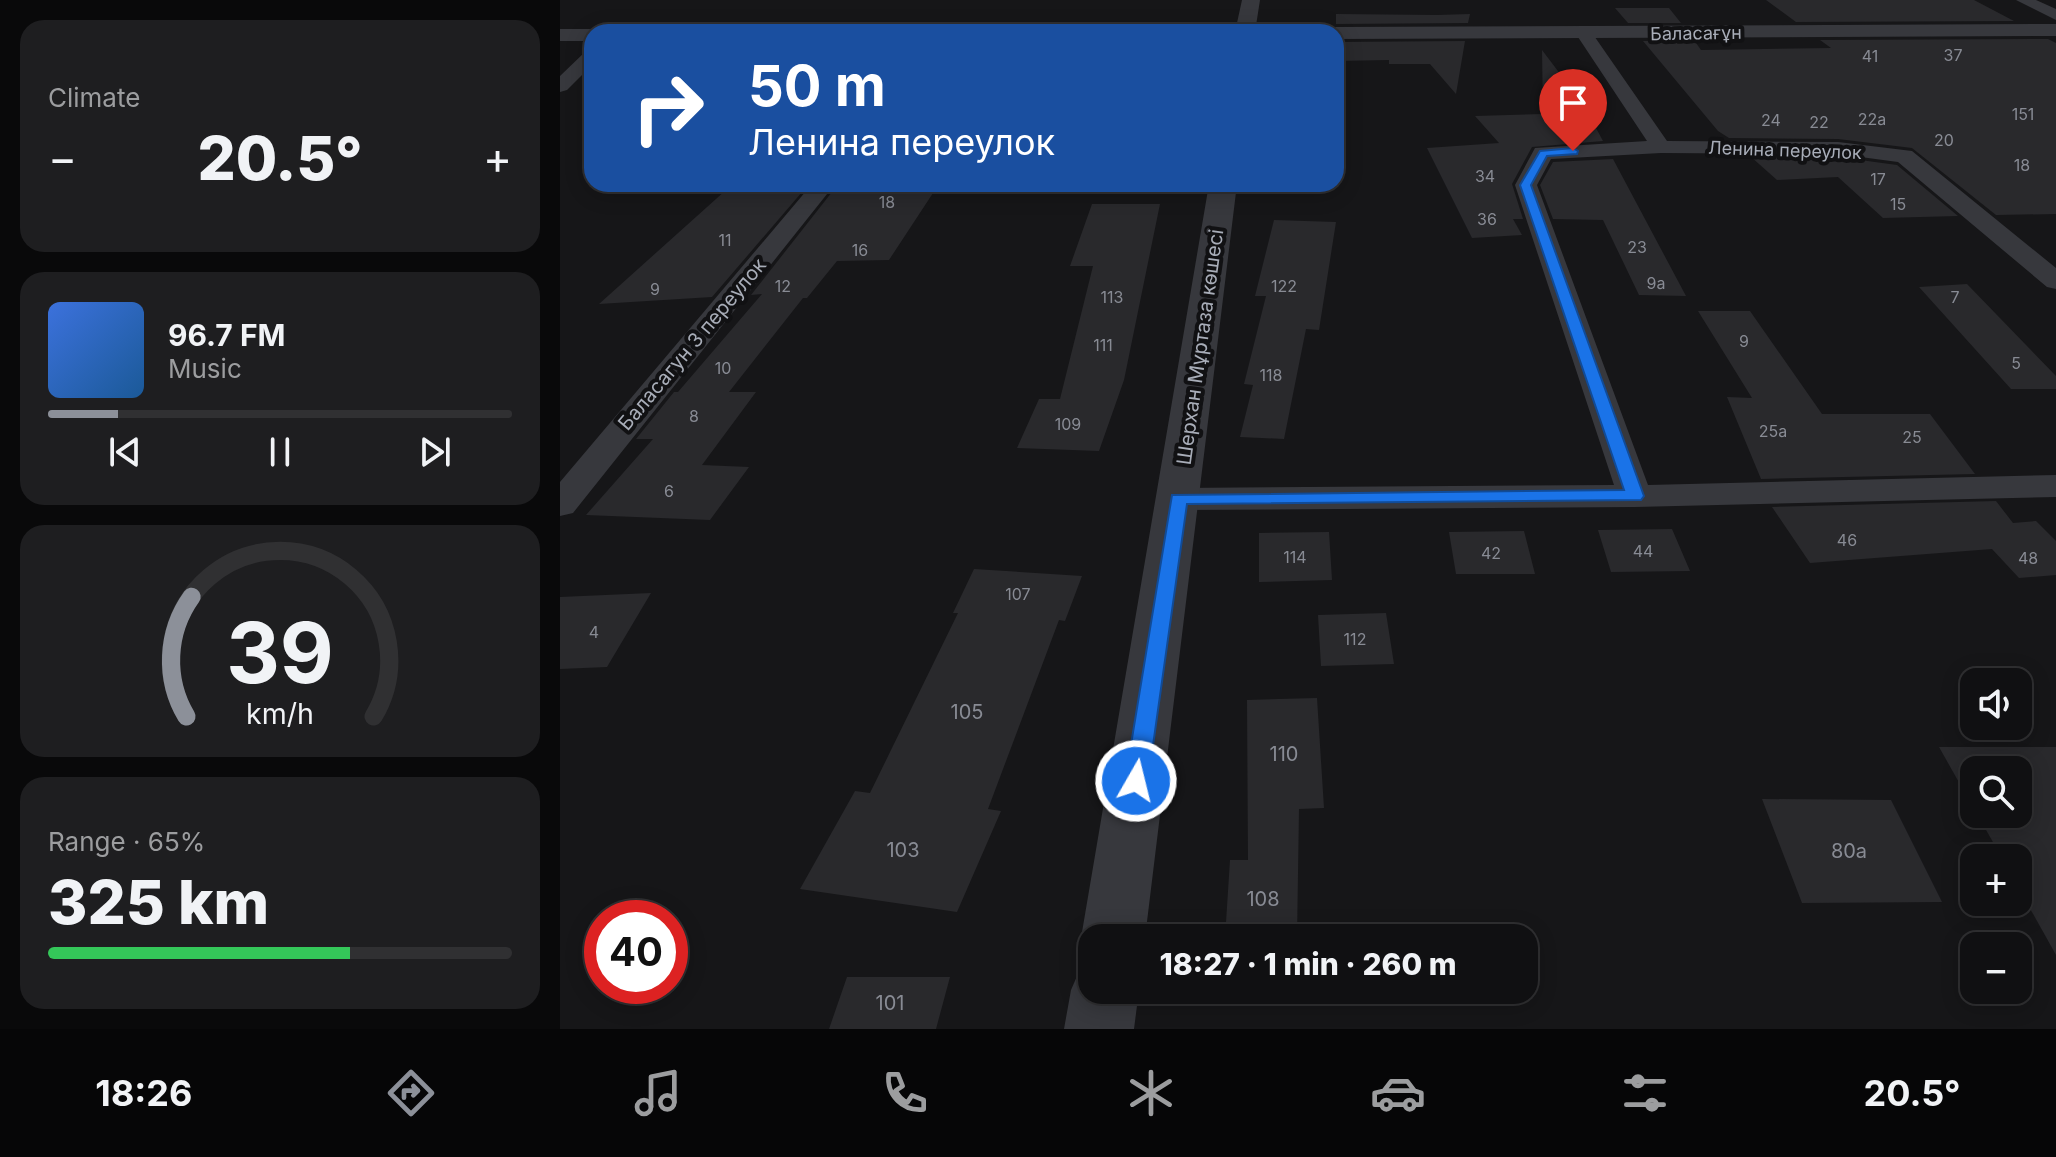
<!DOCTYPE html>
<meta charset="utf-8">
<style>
:root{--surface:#101012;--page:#1e1e20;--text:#f1f3f6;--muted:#9c9d9f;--line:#303032;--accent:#8c9099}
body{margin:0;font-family:Inter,sans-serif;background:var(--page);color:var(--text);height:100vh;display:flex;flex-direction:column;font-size:30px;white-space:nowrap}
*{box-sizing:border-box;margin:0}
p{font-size:26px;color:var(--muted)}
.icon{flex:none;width:44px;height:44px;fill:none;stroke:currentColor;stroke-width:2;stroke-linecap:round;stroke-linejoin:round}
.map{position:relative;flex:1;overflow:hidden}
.panel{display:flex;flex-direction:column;gap:20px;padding:20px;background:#09090a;width:560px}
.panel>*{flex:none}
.guide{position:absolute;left:24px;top:24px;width:760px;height:168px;border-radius:24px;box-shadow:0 4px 20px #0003,0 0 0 2px var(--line);background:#1a4fa0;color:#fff;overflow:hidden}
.fabs{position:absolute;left:1400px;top:668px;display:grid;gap:16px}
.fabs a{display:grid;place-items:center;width:72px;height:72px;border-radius:16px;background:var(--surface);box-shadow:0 4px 20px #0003,0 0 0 2px var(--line);font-size:40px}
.speed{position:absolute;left:24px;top:900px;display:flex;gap:16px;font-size:40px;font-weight:700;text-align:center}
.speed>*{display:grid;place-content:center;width:104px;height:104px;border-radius:50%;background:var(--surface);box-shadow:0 4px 20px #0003,0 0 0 2px var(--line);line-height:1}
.speed .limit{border:12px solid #d22;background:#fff;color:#111}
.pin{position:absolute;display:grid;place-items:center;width:68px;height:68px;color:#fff;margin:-82px -34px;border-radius:50% 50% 50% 0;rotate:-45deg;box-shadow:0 0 8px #0007}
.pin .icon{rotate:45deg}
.me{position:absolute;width:88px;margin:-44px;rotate:8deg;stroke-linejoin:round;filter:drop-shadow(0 0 6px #0008)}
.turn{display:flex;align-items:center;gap:28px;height:168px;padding:0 32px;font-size:36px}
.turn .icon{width:104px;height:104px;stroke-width:2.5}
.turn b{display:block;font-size:56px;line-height:68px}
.big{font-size:60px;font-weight:800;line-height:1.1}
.panel .tile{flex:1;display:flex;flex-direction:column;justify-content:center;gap:12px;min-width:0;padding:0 28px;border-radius:24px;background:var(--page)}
.panel .dial{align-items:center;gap:0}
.dial svg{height:208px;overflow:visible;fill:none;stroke:var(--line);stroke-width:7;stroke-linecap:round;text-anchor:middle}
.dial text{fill:var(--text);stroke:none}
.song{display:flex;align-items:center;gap:24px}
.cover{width:96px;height:96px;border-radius:12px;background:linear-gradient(135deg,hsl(220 70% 55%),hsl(210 70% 35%))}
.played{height:8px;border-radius:4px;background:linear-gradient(90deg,var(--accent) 15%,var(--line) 15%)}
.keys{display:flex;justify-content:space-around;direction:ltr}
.heat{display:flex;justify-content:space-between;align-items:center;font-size:44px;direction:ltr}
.charge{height:12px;border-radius:6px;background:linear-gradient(90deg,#34c759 65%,var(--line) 0)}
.trip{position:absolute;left:518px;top:924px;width:460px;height:80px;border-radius:24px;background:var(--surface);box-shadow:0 4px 20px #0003,0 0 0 2px var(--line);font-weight:800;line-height:80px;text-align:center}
.tabs{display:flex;height:128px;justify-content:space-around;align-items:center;background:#060607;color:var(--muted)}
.tabs .icon{width:56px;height:56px}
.tabs .on{color:var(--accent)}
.tabs b{font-size:36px;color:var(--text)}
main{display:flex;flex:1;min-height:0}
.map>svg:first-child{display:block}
.building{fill:#29292c}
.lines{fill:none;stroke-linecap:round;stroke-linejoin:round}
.minor{fill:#37383d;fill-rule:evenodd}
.tertiary{fill:#37383d;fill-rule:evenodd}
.route{fill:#1a73e8;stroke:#114b97;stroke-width:2}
.labels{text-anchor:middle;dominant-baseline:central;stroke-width:8;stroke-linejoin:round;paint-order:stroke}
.number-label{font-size:16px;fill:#888b94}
.far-street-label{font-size:18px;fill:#a8adb8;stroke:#111113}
.street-label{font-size:20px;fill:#a8adb8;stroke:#111113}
.near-number-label{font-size:20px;fill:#888b94}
</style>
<main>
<section class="panel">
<div class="tile"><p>Climate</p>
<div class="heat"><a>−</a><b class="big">20.5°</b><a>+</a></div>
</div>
<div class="tile">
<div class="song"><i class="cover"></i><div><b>96.7 FM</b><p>Music</p></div></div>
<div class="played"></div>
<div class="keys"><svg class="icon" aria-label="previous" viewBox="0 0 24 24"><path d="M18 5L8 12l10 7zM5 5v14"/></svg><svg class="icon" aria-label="pause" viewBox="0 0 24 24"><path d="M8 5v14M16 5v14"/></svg><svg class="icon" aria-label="next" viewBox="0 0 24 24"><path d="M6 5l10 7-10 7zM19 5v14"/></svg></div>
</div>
<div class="tile dial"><svg viewBox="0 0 100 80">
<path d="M14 69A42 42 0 1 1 86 69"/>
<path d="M14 69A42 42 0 0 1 16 23" stroke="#8c9099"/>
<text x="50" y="56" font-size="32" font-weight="700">39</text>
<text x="50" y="72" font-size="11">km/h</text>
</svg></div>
<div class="tile"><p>Range · 65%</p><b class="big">325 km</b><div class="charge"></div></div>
</section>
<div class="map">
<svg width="1496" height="1029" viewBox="0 0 1496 1029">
<rect width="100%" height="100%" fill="#161618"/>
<path class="building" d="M 1206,0 L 1414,0 L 1454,21 L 1236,22 Z
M 1055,8 L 1109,8 L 1121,23 L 1068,23 Z
M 776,14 L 877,15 L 910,14 L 908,23 L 776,24 Z
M 1488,39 L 1496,43 L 1496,214 L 1436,215 L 1352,148 L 1278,139 L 1169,138 L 1158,131 L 1083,41 L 1134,40 L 1141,50 L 1271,48 L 1260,40 Z
M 905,41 L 896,94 L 870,64 L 829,64 L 829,60 L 776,61 L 776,42 Z
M 982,50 L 1023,104 L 1043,141 L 972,147 L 952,184 L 963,219 L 953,219 L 962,235 L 912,238 L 867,148 L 939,143 L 915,116 L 983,114 Z
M 1190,156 L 1278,157 L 1337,165 L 1398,216 L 1323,218 L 1278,177 L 1217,180 Z
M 1053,159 L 1126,296 L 1079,295 L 1043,220 L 993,219 L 980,185 L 993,162 Z
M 166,190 L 242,192 L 152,297 L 39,304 Z
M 296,190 L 375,190 L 329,260 L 277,261 L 247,298 L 243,298 L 169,392 L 196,392 L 142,465 L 189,467 L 150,520 L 26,515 L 93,439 L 76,439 L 114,392 L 118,392 L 202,294 L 191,295 L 272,192 Z
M 532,204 L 600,204 L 564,380 L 539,451 L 457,448 L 479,399 L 500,399 L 533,266 L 510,266 Z
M 714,220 L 776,222 L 759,330 L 746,329 L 724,439 L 680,437 L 693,385 L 684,384 L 706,296 L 695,296 Z
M 1407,284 L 1496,376 L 1496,389 L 1451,389 L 1359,287 Z
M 1138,311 L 1190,311 L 1262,414 L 1370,414 L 1415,474 L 1201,479 L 1167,397 L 1192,398 Z
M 1436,501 L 1453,523 L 1476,521 L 1496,541 L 1496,575 L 1459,578 L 1432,549 L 1250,563 L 1212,507 Z
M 1112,529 L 1130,571 L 1051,572 L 1038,530 Z
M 964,531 L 975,574 L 896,574 L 889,532 Z
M 769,532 L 772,580 L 699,582 L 699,533 Z
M 414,569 L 522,576 L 505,621 L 499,620 L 428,809 L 441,811 L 397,912 L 240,889 L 295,791 L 310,793 L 398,613 L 393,613 Z
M 91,593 L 47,667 L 0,669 L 0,597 Z
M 826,613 L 834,664 L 761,666 L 758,615 Z
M 757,698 L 764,808 L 739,809 L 737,938 L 665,938 L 670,860 L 688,860 L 687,700 Z
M 1379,747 L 1496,747 L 1496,955 L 1458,887 L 1458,858 L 1442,858 L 1417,814 L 1458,814 L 1458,770 L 1414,770 L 1414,809 Z
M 1202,799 L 1331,800 L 1382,902 L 1242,903 Z
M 287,977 L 390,977 L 376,1029 L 269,1029 Z
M 662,990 L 737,990 L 737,995 L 661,994 Z"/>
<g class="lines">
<path class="minor" d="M 1456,0 L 1476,0 L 1496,9 L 1496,20 Z
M 1024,29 L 1030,30 L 1107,141 L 1278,142 L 1352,151 L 1496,268 L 1496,289 L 1487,287 L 1338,162 L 1278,154 L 1101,153 L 991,159 L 977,185 L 1088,485 L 1496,475 L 1496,497 L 1075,507 L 619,510 L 606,507 L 601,499 L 606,491 L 619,488 L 1054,485 L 955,185 L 975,148 L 1087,141 L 1016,34 Z
M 32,50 L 32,65 L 7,90 L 0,92 L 0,76 L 26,51 Z
M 252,184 L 275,184 L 13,513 L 0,516 L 0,482 Z"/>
<path class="tertiary" d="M 682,0 L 700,0 L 695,32 L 675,32 Z
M 1496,24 L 1496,36 L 776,39 L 776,32 L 767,32 L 776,27 Z
M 0,29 L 32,29 L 40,32 L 32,32 L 32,41 L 0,41 Z
M 649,184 L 677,184 L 585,938 L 532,938 L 532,961 L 521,938 Z
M 532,962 L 532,990 L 579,990 L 574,1029 L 504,1029 L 511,990 L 521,967 Z"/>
</g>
<path class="route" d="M 1013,148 L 1018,151 L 1017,154 L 987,156 L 971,185 L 1084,496 L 1081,500 L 627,504 L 588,781 L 585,788 L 576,791 L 568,788 L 565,781 L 612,495 L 1064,490 L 960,185 L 980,151 Z"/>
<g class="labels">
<g class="number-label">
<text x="1393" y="55">37</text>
<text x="1310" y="56">41</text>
<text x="1463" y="114">151</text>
<text x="1312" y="119">22а</text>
<text x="1211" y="120">24</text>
<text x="1259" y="122">22</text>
<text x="1384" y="140">20</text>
<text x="1462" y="165">18</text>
<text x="925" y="176">34</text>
<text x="1318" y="179">17</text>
<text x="327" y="202">18</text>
<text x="1338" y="204">15</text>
<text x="927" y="219">36</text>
<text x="165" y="240">11</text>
<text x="1077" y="247">23</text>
<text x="300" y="250">16</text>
<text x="1096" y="283">9а</text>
<text x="223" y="286">12</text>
<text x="724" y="286">122</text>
<text x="95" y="289">9</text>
<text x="552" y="297">113</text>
<text x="1395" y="297">7</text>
<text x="1184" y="341">9</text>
<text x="543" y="345">111</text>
<text x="1456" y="363">5</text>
<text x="163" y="368">10</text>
<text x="711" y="375">118</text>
<text x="134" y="416">8</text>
<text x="508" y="424">109</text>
<text x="1213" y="431">25а</text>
<text x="1352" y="437">25</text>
<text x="109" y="491">6</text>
<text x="1287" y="540">46</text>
<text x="1083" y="551">44</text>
<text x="931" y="553">42</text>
<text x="735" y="557">114</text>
<text x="1468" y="558">48</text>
<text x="458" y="594">107</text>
<text x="34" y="632">4</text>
<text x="795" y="639">112</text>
</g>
<g class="far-street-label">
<text transform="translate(1136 33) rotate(-1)">Баласағұн</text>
<text transform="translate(1225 150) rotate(2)">Ленина переулок</text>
</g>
<g class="street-label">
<text transform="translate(132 344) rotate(-50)">Баласагун 3 переулок</text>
<text transform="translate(640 347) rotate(-82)">Шерхан Мұртаза көшесі</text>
</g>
<g class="near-number-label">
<text x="407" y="712">105</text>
<text x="724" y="754">110</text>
<text x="343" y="850">103</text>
<text x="1289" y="851">80а</text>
<text x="703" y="899">108</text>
<text x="330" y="1003">101</text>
</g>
</g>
</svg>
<div class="fabs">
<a><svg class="icon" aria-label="sound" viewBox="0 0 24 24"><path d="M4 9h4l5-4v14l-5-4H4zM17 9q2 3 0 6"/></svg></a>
<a><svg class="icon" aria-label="search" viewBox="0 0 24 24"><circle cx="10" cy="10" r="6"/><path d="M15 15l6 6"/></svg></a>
<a>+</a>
<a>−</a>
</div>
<div class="speed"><div class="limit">40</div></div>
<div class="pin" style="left:1013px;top:151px;background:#d93025"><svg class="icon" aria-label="arrive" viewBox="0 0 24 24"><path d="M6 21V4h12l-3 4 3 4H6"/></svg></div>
<svg class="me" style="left:576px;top:781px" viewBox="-20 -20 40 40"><circle r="17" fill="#1a73e8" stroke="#fff" stroke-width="3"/><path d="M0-11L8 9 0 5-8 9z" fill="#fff"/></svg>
<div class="trip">18:27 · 1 min · 260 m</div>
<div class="guide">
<div class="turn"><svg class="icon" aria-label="right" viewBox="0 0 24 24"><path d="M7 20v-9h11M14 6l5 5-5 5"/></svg><div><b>50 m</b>Ленина переулок</div></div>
</div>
</div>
</main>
<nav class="tabs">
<b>18:26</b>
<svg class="icon on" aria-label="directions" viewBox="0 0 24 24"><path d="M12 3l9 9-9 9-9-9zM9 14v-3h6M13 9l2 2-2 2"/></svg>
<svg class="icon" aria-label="music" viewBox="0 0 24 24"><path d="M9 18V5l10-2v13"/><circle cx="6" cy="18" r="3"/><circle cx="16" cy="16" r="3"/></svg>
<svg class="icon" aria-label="phone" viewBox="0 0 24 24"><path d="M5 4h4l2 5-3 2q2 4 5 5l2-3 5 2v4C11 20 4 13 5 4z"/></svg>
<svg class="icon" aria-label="climate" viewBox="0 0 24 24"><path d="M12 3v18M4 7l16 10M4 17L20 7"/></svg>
<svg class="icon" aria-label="car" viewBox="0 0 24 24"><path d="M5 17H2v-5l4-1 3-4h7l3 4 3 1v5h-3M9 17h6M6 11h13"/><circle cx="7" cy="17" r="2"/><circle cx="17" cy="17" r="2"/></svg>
<svg class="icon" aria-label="filters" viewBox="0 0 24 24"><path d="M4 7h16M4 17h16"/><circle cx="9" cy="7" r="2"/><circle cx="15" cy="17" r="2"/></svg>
<b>20.5°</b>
</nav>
